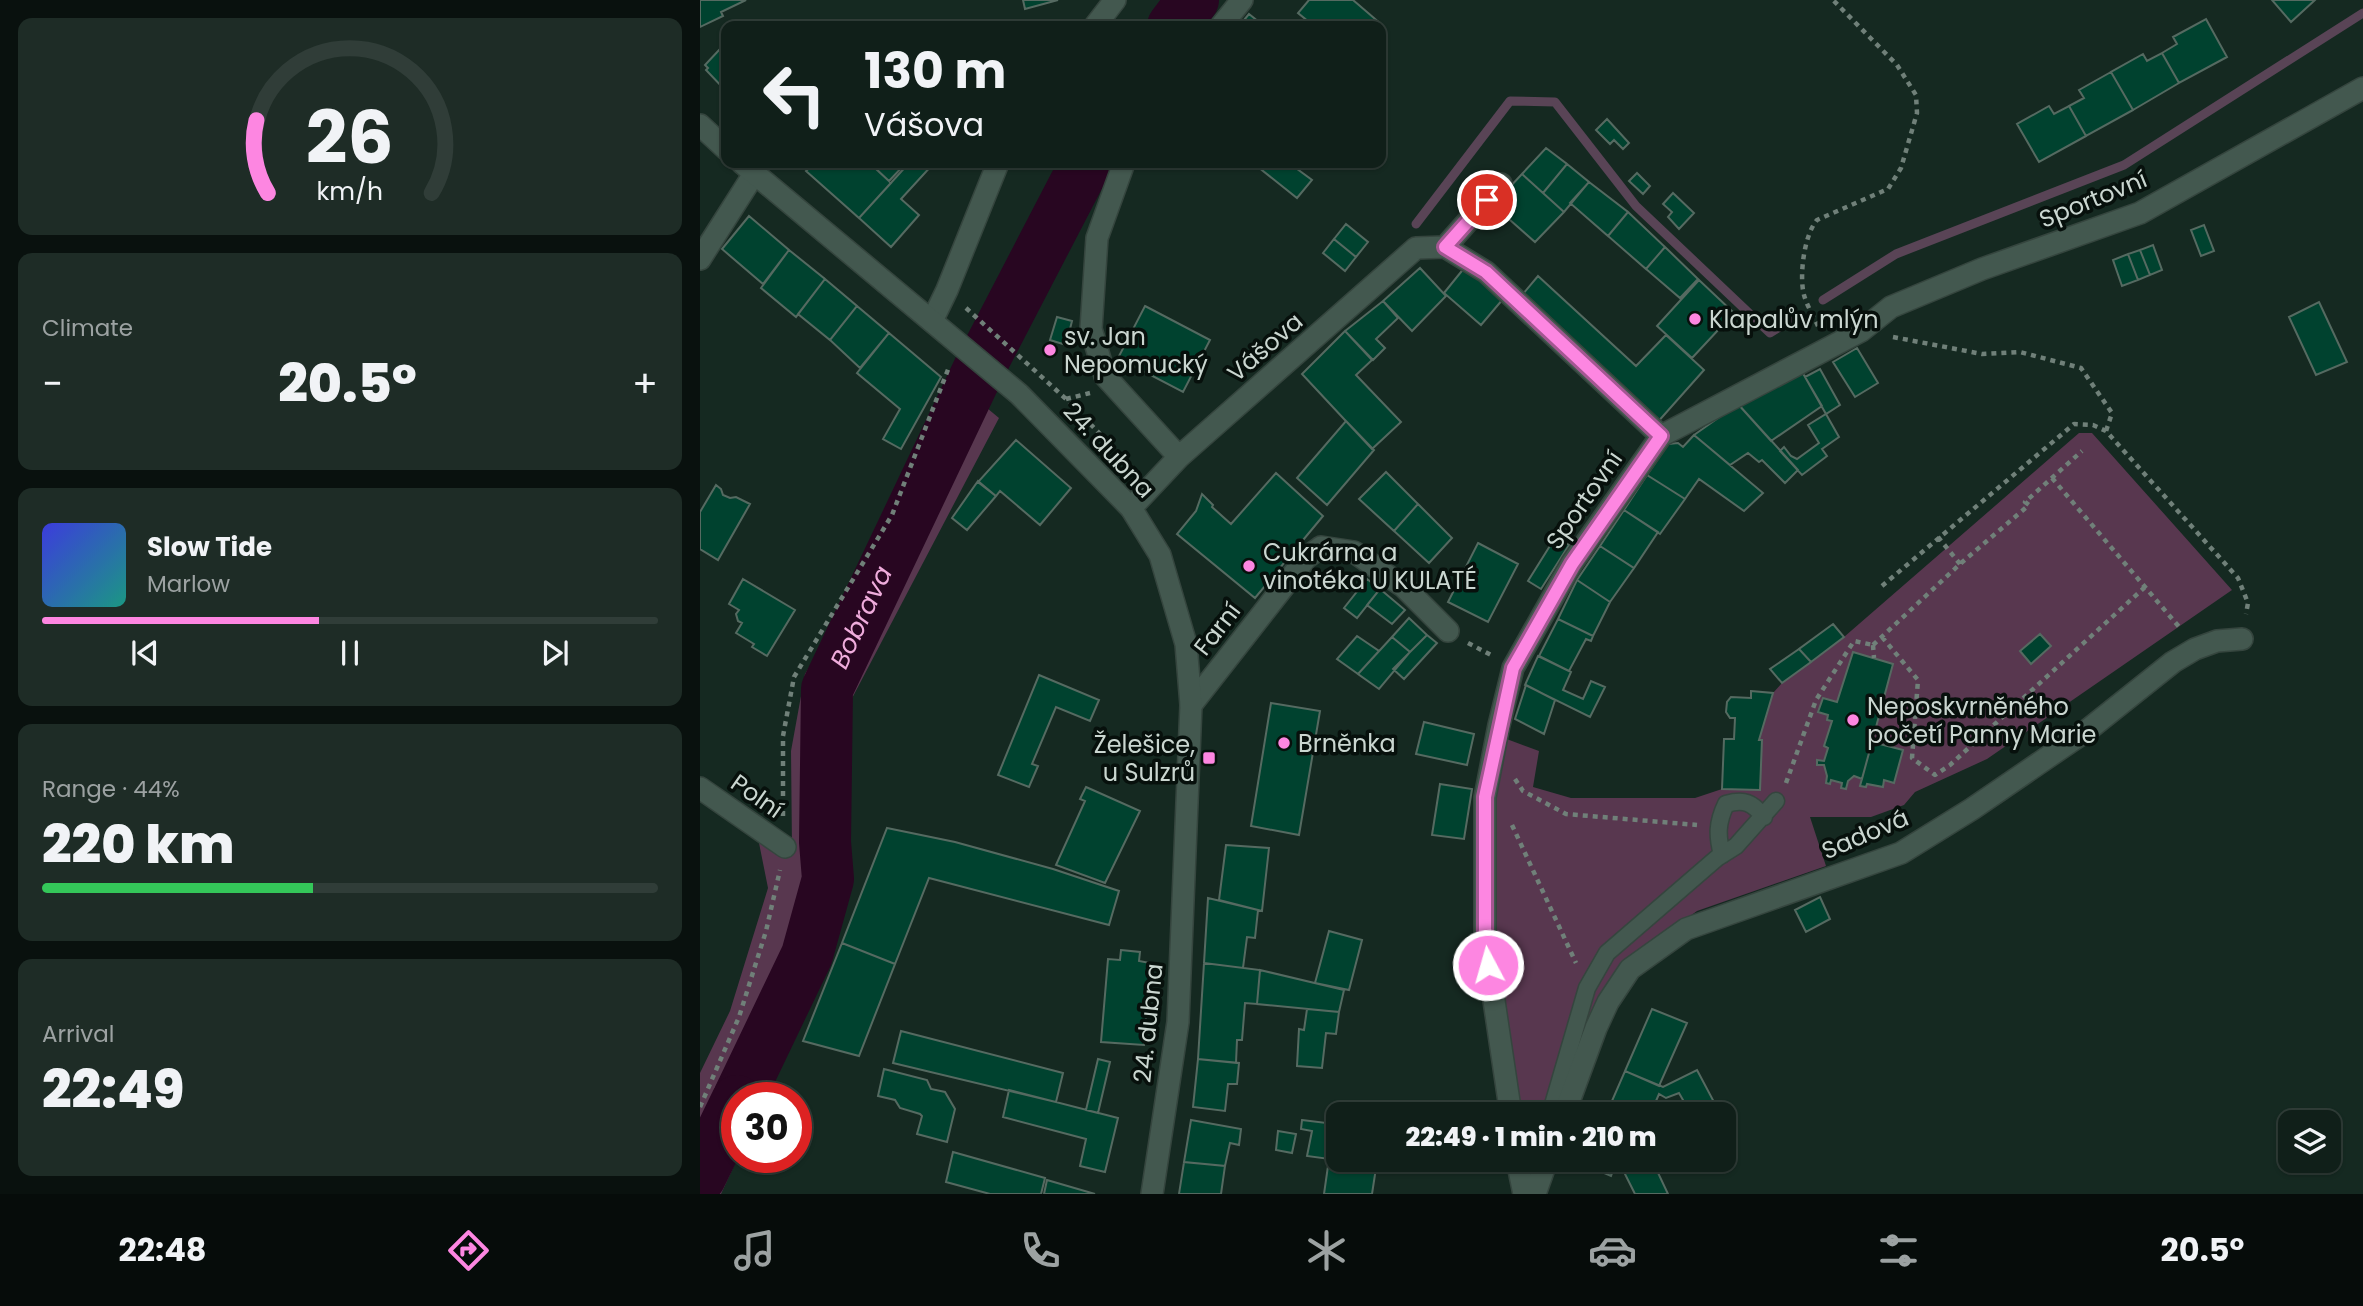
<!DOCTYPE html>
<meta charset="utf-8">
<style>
:root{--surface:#101f19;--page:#1e2c26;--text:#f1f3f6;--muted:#9ca2a2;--line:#303d38;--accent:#fd86e1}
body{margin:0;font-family:Poppins,sans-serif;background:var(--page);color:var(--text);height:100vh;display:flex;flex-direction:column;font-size:26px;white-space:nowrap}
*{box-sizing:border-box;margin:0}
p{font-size:23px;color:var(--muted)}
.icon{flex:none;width:38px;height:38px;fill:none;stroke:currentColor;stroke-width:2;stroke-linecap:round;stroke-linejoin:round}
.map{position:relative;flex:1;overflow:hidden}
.side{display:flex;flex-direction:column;gap:18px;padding:18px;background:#09110e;width:700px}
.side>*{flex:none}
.top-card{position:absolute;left:21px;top:21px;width:665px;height:147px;border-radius:14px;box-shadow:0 2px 5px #0004,0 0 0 2px var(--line);background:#101f19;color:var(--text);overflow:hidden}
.tools{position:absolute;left:1578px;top:1110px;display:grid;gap:14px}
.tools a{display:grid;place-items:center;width:63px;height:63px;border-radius:14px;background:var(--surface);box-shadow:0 2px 5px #0004,0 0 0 2px var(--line);font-size:35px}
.speed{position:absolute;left:21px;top:1082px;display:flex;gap:14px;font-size:35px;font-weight:700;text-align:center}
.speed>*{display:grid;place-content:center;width:91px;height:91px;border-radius:50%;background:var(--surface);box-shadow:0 2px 5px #0004,0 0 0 2px var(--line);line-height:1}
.speed .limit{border:10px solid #d22;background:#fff;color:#111}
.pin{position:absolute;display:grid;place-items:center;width:60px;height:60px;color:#fff;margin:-30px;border:4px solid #fff;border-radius:50%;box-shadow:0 2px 7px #0007}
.me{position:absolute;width:77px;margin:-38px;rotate:354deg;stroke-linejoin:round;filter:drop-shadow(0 0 5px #0008)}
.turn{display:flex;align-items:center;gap:24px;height:147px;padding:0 28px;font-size:32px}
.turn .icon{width:91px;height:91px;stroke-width:2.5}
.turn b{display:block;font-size:49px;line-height:60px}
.big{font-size:52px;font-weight:800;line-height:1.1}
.side .card{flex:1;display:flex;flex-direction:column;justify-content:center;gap:10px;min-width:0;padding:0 24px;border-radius:14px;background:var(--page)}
.side .dial{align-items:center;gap:0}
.dial svg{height:182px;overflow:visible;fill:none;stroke:var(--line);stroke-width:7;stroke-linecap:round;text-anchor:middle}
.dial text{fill:var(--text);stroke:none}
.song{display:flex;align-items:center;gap:21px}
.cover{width:84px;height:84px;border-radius:10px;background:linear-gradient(135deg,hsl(240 70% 55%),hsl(170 70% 35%))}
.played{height:7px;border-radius:4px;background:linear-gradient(90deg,var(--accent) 45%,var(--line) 45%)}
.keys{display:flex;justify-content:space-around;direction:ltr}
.heat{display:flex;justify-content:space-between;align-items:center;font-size:38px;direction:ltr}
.charge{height:10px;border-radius:5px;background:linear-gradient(90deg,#34c759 44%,var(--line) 0)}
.trip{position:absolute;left:626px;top:1102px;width:410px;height:70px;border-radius:14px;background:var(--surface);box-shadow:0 2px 5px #0004,0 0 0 2px var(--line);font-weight:800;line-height:70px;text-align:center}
.menu{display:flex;height:112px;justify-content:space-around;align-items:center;background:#060c0a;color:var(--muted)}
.menu .icon{width:49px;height:49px}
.menu .active{color:var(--accent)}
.menu b{font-size:32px;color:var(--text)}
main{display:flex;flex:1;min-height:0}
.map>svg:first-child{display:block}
.green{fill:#58374f}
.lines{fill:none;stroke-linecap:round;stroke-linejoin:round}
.stream{stroke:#594456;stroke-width:9}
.river{stroke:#280621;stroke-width:52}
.building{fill:#00422f;stroke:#556a61;stroke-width:2}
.service-casing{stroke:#35453e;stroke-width:19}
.minor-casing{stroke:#35453e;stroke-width:24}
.secondary-casing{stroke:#35453e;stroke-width:24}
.path{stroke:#708079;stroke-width:4.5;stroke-dasharray:5 5;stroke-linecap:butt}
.service{stroke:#43584f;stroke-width:16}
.minor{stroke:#43584f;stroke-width:21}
.secondary{stroke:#43584f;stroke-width:21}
.route-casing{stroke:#a45792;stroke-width:18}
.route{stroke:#fd86e1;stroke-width:12}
.poi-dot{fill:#fd86e1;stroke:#07100c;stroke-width:2.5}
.labels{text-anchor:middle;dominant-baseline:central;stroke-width:7;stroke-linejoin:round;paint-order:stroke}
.street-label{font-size:24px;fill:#cad6d0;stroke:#07100c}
.poi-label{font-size:24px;fill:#cad6d0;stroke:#07100c;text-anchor:start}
.water-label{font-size:26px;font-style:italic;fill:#efacdc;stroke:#07100c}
</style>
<main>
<section class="side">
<div class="card dial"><svg viewBox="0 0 100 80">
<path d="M14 69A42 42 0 1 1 86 69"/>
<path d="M14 69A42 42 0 0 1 9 37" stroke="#fd86e1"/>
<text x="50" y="56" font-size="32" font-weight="700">26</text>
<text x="50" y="72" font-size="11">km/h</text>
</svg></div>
<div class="card"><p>Climate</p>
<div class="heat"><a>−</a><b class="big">20.5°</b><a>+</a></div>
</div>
<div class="card">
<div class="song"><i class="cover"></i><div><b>Slow Tide</b><p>Marlow</p></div></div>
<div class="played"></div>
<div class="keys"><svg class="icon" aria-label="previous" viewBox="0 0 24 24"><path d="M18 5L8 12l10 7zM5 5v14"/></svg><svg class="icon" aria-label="pause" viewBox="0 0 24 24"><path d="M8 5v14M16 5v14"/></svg><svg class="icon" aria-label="next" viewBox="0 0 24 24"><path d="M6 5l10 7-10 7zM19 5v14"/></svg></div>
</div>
<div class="card"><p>Range · 44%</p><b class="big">220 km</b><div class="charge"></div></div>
<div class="card"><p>Arrival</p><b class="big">22:49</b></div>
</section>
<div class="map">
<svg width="1663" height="1194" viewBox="0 0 1663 1194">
<rect width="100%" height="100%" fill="#152921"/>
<path class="green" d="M 258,384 L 299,418 L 149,704 L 138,935 L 65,1097 L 37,1097 L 38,1157 L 21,1194 L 0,1194 L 0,1073 L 30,1011 L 68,888 L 59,843 L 71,829 L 92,848 L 91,751 L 105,674 L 166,574 Z
M 1379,433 L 1392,433 L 1532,590 L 1287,759 L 1215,792 L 1204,805 L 1171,817 L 1110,817 L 1126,866 L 997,911 L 921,966 L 852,1115 L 818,1115 L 792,912 L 791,809 L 804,738 L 839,751 L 833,787 L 871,798 L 995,798 L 1022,789 L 1060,790 L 1062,741 L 1059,740 L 1073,693 L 1082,683 L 1144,637 Z"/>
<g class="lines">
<path class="stream" d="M 716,224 L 810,101 L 855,102 L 936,206 L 1070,333 L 1097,316
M 1123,300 L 1196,254 L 1424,165 L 1663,13"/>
<g class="river">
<path d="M 473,26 L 493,0"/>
<path id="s1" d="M 39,1097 L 107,955 L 128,879 L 125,842 L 127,689 L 279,369 L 386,163"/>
<path d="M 0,1177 L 37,1101"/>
</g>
</g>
<path class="building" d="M 0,0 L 46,0 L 21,12 L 23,16 L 0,27 Z
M 323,0 L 358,0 L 325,9 Z
M 609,0 L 653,0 L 681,24 L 679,26 L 614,26 L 598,13 Z
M 1572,0 L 1615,0 L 1591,22 Z
M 549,14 L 564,26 L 539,26 Z
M 1506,19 L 1527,57 L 1479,83 L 1462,53 L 1477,44 L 1473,37 Z
M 20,49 L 23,52 L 26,49 L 26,91 L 6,70 L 8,68 L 5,65 Z
M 1462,53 L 1479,83 L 1433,110 L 1411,72 L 1443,54 L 1447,61 Z
M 1411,72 L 1433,110 L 1386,136 L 1369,106 L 1384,98 L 1379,90 Z
M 1349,106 L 1354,114 L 1369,106 L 1386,136 L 1339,162 L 1317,124 Z
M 907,119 L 929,143 L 923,149 L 914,140 L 910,144 L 896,130 Z
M 846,148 L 867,164 L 843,193 L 822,174 Z
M 115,163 L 170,163 L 191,183 L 159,218 L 106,171 Z
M 184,163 L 206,163 L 189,181 L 177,170 Z
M 209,163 L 234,163 L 201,199 L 219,215 L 191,247 L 159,218 Z
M 553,163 L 589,163 L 612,180 L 597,198 Z
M 867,164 L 889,182 L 864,212 L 843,193 Z
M 937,173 L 950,186 L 943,194 L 929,181 Z
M 822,174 L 864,212 L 835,242 L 793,205 Z
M 889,182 L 928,212 L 908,236 L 870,203 Z
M 973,193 L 994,213 L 979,229 L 968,217 L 972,212 L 963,204 Z
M 928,212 L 965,247 L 946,269 L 908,236 Z
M 49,216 L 89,250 L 63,284 L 22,249 Z
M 646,224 L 668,242 L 656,257 L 634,239 Z
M 1504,225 L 1514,251 L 1501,256 L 1491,230 Z
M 634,239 L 656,257 L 645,271 L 623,253 Z
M 1453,245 L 1462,270 L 1450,275 L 1440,250 Z
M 965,247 L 998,279 L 980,298 L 946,269 Z
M 89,250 L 125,279 L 96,317 L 61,288 Z
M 1440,250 L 1450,275 L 1438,280 L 1428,254 Z
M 1428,254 L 1438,280 L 1422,286 L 1413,260 Z
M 765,267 L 803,299 L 781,325 L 744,293 Z
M 720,268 L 746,296 L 712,331 L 683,301 Z
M 838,276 L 936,366 L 966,335 L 1004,370 L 956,424 L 823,294 Z
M 125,279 L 157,306 L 130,340 L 98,314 Z
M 999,280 L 1034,313 L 992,358 L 957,326 Z
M 683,301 L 698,318 L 676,339 L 685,348 L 673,360 L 645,331 Z
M 1619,302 L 1647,362 L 1616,375 L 1589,317 Z
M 157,306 L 189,333 L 160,368 L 130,340 Z
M 445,306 L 510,340 L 483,392 L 418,358 Z
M 357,317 L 372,321 L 366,345 L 350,340 Z
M 645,331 L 672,360 L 656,375 L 701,422 L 672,449 L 602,374 Z
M 189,333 L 241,377 L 201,449 L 183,439 L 200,409 L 157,373 Z
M 1157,348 L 1178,383 L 1155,397 L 1133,362 Z
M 1120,369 L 1140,405 L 1126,414 L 1105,377 Z
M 1101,370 L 1122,406 L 1071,441 L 1037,403 Z
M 1038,404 L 1098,470 L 1085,483 L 1062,460 L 1059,462 L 1048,453 L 1030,465 L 994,435 Z
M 1126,414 L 1139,437 L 1122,449 L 1127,456 L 1102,475 L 1080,451 L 1084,447 L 1091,456 L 1097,459 L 1119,443 L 1108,425 Z
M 646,421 L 674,450 L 627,505 L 597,478 Z
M 994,435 L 1063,493 L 1044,511 L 999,479 L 985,499 L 947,475 L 968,444 L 978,443 L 983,447 Z
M 316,440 L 371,488 L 340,525 L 300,491 L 296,496 L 278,482 Z
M 686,472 L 718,504 L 694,531 L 659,499 Z
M 576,473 L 623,516 L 555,598 L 477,534 L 496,511 L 502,494 L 513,505 L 512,507 L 531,524 Z
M 947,475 L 985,499 L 960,534 L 924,510 Z
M 278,481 L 296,496 L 267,530 L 252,518 Z
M 16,485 L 21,489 L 23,495 L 30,498 L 36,497 L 50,504 L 18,560 L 0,549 L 0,512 Z
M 718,504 L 752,538 L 729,563 L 694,531 Z
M 924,510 L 958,532 L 934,568 L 900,546 Z
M 850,532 L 869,545 L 841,589 L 828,581 L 853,541 L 847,538 Z
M 778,543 L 818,564 L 788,622 L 748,602 Z
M 900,546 L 934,568 L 910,602 L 877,580 Z
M 43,579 L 95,610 L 67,656 L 52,647 L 54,644 L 36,633 L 42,623 L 38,621 L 36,614 L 39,610 L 29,604 Z
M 667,579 L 680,589 L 657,618 L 644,608 Z
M 877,580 L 910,602 L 893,636 L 858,619 Z
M 680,589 L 705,610 L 692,624 L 667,605 Z
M 709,618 L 727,635 L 710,652 L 692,637 Z
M 858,619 L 893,636 L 891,641 L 886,639 L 869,671 L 839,656 Z
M 1133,624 L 1144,637 L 1111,662 L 1099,649 Z
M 1340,634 L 1351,646 L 1331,664 L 1320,651 Z
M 727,635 L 737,643 L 704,679 L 693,669 Z
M 657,636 L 679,651 L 658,674 L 637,659 Z
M 692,637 L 710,652 L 679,689 L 658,674 Z
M 1099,649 L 1111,662 L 1082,683 L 1070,669 Z
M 1153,652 L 1193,664 L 1162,779 L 1154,776 L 1148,781 L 1146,789 L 1141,788 L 1142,783 L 1131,780 L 1130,784 L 1126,783 L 1127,776 L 1124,765 L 1117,765 L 1117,760 L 1124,761 L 1128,748 L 1124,746 L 1132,721 L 1127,720 L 1128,715 L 1118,712 L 1123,698 L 1137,702 Z
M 838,656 L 871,672 L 863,690 L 883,699 L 891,681 L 905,687 L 890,717 L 825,685 Z
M 339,675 L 399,700 L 390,721 L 356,707 L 332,764 L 338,766 L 329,787 L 298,775 Z
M 826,685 L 855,700 L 844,734 L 815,719 Z
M 1051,691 L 1073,693 L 1059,740 L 1062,740 L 1060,790 L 1022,789 L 1024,739 L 1034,739 L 1035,718 L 1030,718 L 1026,712 L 1027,702 L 1031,697 L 1051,698 Z
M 571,703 L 620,711 L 599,835 L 551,826 Z
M 724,722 L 774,734 L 767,765 L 716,754 Z
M 1172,742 L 1203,750 L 1194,783 L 1184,780 L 1183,787 L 1167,784 L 1166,787 L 1160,786 Z
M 740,784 L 772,789 L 764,839 L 732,835 Z
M 386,787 L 440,811 L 405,883 L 356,865 L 385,801 L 380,799 Z
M 187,828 L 255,842 L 353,869 L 419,891 L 409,925 L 229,878 L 195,964 L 142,943 Z
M 526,845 L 569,848 L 562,911 L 519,900 Z
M 1120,897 L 1130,919 L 1106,932 L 1095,910 Z
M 508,898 L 558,910 L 555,938 L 547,937 L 543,968 L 504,963 Z
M 629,931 L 662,940 L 649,990 L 615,983 Z
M 142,943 L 195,964 L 159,1056 L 103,1041 Z
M 421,950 L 440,952 L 439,961 L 450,963 L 444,1045 L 401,1042 L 408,959 L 420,960 Z
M 504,963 L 560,970 L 557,1004 L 545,1003 L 542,1040 L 537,1040 L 536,1063 L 498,1059 Z
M 560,970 L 644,990 L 639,1012 L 557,1004 Z
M 607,1009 L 639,1012 L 636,1034 L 626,1033 L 622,1068 L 597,1066 L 599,1029 L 604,1030 Z
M 952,1009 L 987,1023 L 959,1086 L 925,1071 Z
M 201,1031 L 363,1073 L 356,1102 L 193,1063 Z
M 398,1059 L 410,1062 L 398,1113 L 386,1110 Z
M 498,1059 L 539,1063 L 537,1084 L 528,1084 L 525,1111 L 493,1107 Z
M 184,1069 L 227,1080 L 231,1089 L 245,1092 L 255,1109 L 247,1142 L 217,1134 L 222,1116 L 220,1114 L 200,1108 L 195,1100 L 178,1096 Z
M 997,1070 L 1014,1102 L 991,1114 L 979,1093 L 966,1098 L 959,1094 L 950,1115 L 917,1115 L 908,1110 L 925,1071 L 963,1087 Z
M 309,1090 L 418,1118 L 405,1172 L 380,1166 L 386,1139 L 303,1117 Z
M 491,1120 L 541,1129 L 539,1145 L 530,1143 L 525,1166 L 484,1162 Z
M 602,1120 L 635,1124 L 629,1159 L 607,1156 L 612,1131 L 601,1129 Z
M 578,1131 L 596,1134 L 592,1153 L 576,1150 Z
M 253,1152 L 345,1178 L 341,1194 L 290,1194 L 246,1182 Z
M 629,1159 L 676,1168 L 672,1194 L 624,1194 Z
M 887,1160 L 952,1160 L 968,1194 L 935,1194 L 922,1168 L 915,1165 L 911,1176 L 885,1165 Z
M 484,1162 L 525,1166 L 521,1194 L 479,1194 Z
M 347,1180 L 395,1194 L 344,1194 Z"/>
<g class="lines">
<defs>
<path id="service" d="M 1022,855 C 1017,835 1017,823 1026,804 C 1044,799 1052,802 1064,817
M 850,1115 L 887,988 L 907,953 L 1017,858 L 1036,846 L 1076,801"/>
<path id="minor" d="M 395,26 L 415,0
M 521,26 L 542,0
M 424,163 L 397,238 L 391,329 L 405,376 L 479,457
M 745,247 L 801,184
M 0,259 L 54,174
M 232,321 L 247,290 L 298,163
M 431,508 L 479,457 L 716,248 L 745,247 L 786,272 L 961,436
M 491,705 L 606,558 L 621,547 L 654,552 L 704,587 L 748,631
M 0,788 L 85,847
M 811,1115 L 785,940 L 785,797 L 799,725 L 813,668 L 872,563 L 961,436 L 1161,331 L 1191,307 L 1282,269 L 1440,213 L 1663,88
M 864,1115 L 896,1028 L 908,1002 L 930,969 L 986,929 L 1201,853 L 1272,809 L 1389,729 L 1473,662 L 1495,649 L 1517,641 L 1542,639
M 817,1160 L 824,1194
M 835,1194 L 847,1160"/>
<path id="secondary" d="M 0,125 L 26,149
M 42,163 L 319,394 L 431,508 L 460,555 L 486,644 L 491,705 L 478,1022 L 452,1194"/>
</defs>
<use href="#service" class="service-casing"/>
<use href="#minor" class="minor-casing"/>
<use href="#secondary" class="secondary-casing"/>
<path class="path" d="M 266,308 L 366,399 L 434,469
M 1118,326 C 1114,317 1107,306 1104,295 C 1099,276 1104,235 1117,220 L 1188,189 L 1201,168 L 1217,113 L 1216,95 L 1197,65 L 1133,0
M 1193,337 L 1282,354 L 1320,352 L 1381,368 L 1412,413 L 1406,431
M 366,399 L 390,393
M 1352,478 L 1480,628
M 1238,537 L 1260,564
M 1182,586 L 1374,424 L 1393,425 L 1406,431 L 1538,578 L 1548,603 L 1546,614
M 1182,637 L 1218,680 L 1212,758 L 1235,775 L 1250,765 L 1445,587
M 768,643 L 791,655
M 1173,645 L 1260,564 L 1329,505 L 1325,502 L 1382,451
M 1173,645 L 1174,658
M 815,779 L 823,791 L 866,814 L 997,825
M 1086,783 L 1116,700 L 1154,641 L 1173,645
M 83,816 L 83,736 L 94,677 L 192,515 L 249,367
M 812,825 L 876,963
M 0,1107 L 39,1017 L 66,931 L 80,870"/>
<use href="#service" class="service"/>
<use href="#minor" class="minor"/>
<use href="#secondary" class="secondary"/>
</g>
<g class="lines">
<defs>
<path id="route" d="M 787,200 L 745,247 L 786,272 L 961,436 L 872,564 L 813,668 L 785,797 L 785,940 L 788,965"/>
</defs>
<use href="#route" class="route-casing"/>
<use href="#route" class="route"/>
</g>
<g class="poi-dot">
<circle cx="995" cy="319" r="7"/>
<circle cx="350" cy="350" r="7"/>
<circle cx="549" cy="566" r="7"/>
<circle cx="1153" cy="720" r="7"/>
<circle cx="584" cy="743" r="7"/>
<rect x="502" y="751" width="14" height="14" rx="3.5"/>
</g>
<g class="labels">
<g class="street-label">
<text transform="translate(1393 199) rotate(-22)">Sportovní</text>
<text transform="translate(565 347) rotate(-41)">Vášova</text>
<text transform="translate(409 450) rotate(47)">24. dubna</text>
<text transform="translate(884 500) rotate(-55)">Sportovní</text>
<text transform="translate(517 629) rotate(-52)">Farní</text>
<text transform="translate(57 796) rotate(35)">Polní</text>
<text transform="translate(1165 834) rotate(-23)">Sadová</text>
<text transform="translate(448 1023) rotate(-84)">24. dubna</text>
</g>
<g class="poi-label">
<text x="1009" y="319">Klapalův mlýn</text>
<text x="364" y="336">sv. Jan<tspan x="364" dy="28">Nepomucký</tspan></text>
<text x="563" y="552">Cukrárna a<tspan x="563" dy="28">vinotéka U KULATÉ</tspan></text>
<text x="1167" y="706">Neposkvrněného<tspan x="1167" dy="28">početí Panny Marie</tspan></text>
<text x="598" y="743">Brněnka</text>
<text x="495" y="744" text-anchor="end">Želešice,<tspan x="495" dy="28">u Sulzrů</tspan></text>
</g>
<g class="water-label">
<text stroke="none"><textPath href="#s1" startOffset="506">Bobrava</textPath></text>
</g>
</g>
</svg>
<div class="tools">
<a><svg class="icon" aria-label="layers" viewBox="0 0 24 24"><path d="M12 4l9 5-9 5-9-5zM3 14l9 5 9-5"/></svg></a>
</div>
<div class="speed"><div class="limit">30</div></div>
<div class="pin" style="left:787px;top:200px;background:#d93025"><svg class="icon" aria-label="arrive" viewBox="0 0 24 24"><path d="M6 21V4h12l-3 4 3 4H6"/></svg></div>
<svg class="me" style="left:788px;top:965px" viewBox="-20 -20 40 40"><circle r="17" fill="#fd86e1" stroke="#fff" stroke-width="3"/><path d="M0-11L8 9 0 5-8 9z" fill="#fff"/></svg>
<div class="trip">22:49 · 1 min · 210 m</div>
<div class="top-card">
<div class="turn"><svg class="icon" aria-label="left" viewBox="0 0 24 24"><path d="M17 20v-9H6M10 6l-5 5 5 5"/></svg><div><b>130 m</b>Vášova</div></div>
</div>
</div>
</main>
<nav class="menu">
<b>22:48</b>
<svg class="icon active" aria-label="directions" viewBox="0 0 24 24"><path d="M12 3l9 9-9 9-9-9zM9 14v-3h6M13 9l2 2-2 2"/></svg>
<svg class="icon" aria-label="music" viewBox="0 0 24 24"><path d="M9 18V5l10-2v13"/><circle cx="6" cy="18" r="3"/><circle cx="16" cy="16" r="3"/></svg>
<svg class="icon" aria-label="phone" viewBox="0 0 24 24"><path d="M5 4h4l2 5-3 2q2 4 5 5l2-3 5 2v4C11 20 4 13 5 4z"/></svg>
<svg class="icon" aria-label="climate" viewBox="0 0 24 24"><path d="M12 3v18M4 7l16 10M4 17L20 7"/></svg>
<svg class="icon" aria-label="car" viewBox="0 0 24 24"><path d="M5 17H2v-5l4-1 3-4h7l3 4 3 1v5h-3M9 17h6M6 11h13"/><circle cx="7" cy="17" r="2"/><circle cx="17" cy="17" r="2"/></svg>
<svg class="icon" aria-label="filters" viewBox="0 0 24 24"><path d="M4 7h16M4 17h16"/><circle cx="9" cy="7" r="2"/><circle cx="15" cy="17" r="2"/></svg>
<b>20.5°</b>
</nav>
